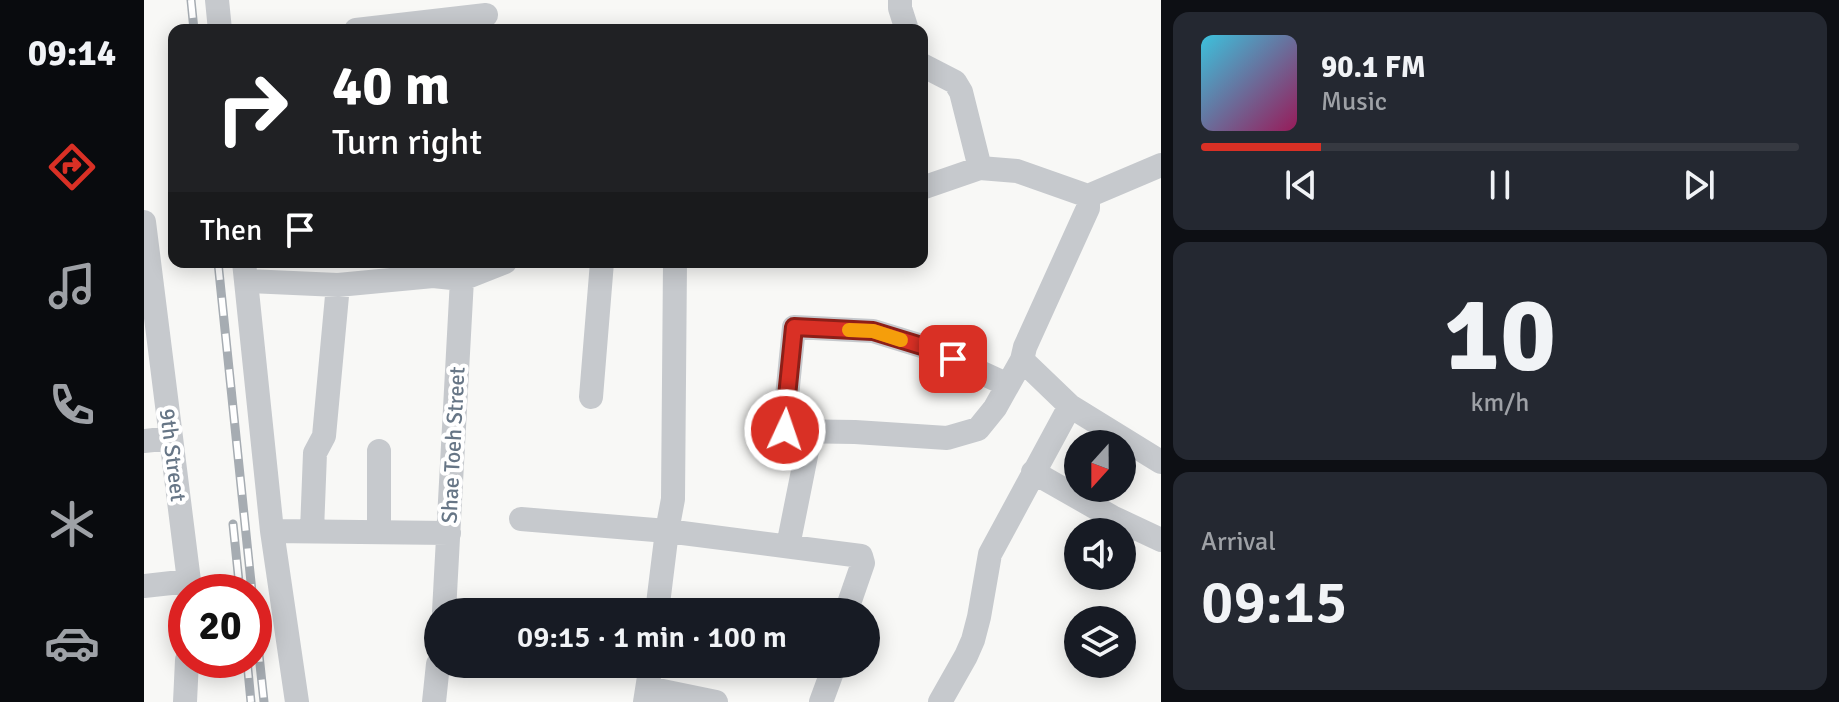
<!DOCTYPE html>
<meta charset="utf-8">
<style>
:root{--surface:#171b24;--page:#242831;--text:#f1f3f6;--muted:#9ea1a6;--line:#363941;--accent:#d93025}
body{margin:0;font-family:Signika,sans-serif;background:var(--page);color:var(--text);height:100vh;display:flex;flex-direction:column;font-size:30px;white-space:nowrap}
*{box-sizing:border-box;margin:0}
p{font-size:26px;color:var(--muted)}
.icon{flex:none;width:44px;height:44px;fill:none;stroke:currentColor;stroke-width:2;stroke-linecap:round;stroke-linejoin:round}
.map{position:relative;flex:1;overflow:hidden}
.details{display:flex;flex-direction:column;gap:12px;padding:12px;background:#0d0f14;width:678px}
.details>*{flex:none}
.top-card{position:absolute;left:24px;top:24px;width:760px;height:244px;border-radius:16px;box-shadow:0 4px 20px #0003;background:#202124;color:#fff;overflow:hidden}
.needle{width:52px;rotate:201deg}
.buttons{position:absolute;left:920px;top:430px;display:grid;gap:16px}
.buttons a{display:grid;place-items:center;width:72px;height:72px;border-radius:50%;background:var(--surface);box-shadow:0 4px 20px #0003;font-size:40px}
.speed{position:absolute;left:24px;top:574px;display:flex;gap:16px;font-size:40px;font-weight:700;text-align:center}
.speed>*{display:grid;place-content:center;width:104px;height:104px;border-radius:50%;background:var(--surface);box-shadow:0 4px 20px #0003;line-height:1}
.speed .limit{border:12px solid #d22;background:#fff;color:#111}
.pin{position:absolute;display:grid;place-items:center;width:68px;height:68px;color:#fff;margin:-34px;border-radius:16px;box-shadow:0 4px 12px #0006}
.me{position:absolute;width:88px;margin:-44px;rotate:3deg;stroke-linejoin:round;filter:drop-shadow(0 0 6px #0008)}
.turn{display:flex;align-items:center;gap:28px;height:168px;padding:0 32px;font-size:36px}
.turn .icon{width:104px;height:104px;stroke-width:2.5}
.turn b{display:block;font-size:56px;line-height:68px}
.then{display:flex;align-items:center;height:76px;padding:0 32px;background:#0003;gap:16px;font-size:30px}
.big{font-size:60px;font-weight:600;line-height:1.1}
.details .widget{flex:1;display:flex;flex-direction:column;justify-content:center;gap:12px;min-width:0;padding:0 28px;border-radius:16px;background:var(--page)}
.details .dial{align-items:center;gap:0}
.dial b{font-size:104px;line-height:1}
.song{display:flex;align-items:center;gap:24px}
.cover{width:96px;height:96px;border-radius:12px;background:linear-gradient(135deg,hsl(190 70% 55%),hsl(330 70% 35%))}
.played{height:8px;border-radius:4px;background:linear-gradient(90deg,var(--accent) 20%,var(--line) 20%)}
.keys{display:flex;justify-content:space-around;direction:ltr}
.trip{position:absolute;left:280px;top:598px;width:456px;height:80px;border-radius:40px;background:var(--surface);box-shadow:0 4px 20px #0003;font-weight:600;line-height:80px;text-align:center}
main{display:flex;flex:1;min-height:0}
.dock{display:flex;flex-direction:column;width:144px;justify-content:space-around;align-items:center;background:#090b0e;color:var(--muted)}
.dock .icon{width:56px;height:56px}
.dock .current{color:var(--accent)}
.dock b{font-size:36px;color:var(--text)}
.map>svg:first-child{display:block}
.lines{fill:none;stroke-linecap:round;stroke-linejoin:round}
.minor{stroke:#c6c9cd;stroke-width:24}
.rail-casing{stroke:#a6acb2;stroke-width:9}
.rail{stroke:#fff;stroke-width:6;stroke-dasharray:18;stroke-linecap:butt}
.route-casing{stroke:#8d1f18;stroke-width:20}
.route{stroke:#d93025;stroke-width:14}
.slow{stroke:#f59e0b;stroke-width:14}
.labels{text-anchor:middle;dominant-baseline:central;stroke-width:8;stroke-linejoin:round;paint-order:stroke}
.street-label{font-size:22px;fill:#677686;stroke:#fff}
</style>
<main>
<nav class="dock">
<b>09:14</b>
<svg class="icon current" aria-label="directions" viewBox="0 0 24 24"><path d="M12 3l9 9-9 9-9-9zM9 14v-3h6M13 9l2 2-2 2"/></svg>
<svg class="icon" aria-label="music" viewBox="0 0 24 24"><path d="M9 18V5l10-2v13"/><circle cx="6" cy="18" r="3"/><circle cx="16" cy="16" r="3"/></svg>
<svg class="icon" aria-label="phone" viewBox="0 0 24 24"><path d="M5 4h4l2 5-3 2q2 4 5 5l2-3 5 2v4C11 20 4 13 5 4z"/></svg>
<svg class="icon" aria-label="climate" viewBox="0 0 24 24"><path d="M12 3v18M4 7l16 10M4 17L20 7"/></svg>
<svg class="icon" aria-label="car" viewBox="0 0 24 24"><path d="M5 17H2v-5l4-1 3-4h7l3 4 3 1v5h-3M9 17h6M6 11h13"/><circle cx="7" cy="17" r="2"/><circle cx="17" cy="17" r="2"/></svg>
</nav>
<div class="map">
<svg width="1017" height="702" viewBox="0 0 1017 702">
<rect width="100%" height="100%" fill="#f8f8f6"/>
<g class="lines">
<path class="minor" d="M 73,0 L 76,30
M 756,0 L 756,8 L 763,30
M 212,30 L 342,15
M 778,65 L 811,82 L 817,92 L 836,168
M 778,188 L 836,168 L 873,171 L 944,196 L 1017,165
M 0,222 L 45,581 L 45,592
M 100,262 L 128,531 L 153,702
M 102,281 L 194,285 L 289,276 L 318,279 L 361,262
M 878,360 L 926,406 L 1017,462
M 864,385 L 781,347 L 729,331 L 650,327 L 640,426 L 641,430 L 644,431 L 711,432 L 803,438 L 834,429 L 851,408 L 878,360 L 881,347 L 944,208 L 944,196
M 447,397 L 458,262
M 0,441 L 27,438
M 235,451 L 235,532
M 889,472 L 968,517 L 1017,540
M 377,519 L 523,531 L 717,556 L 719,563 L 702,612
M 128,531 L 305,533
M 168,531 L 171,453 L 180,436 L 194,285
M 644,546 L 667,431
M 0,586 L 45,581
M 300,612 L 318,279
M 513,612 L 523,531 L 529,499 L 531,262
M 504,688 L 572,702
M 41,702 L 43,660
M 290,702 L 294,664
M 501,702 L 507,664
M 677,702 L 691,664
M 796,702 L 822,656 L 829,640 L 835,617 L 846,554 L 926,406"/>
<defs>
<path id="rail" d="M 47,0 L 50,30
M 74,262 L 108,592
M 89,524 L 96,592
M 110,608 L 120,702
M 103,660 L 107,702"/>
</defs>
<use href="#rail" class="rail-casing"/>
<use href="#rail" class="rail"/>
</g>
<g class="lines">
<defs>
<path id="route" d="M 641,430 L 640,426 L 650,327 L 729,331 L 781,347 L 809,359"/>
</defs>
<use href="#route" class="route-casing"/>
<use href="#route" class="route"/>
<path class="slow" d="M 705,330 L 729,331 L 757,340"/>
</g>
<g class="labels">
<g class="street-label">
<text transform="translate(309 445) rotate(-87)">Shae Toeh Street</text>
<text transform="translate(29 455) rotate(83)">9th Street</text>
</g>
</g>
</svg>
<div class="buttons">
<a><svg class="needle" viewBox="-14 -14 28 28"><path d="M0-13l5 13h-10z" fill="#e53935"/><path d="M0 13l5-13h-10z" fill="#9ea1a6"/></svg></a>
<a><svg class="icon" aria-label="sound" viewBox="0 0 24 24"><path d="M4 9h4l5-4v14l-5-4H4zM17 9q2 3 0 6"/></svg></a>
<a><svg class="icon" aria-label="layers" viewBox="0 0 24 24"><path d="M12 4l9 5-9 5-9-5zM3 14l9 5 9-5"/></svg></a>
</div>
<div class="speed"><div class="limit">20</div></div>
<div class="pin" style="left:809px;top:359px;background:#d93025"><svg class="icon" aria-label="arrive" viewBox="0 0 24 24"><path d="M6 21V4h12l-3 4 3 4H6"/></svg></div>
<svg class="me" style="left:641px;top:430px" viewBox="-20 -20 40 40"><circle r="17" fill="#d93025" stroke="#fff" stroke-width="3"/><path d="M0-11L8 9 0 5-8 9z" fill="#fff"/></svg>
<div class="trip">09:15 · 1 min · 100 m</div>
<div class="top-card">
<div class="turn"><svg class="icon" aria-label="right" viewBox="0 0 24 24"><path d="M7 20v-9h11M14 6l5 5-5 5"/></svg><div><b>40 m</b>Turn right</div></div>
<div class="then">Then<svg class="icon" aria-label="arrive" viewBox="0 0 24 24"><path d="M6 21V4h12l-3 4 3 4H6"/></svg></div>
</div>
</div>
<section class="details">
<div class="widget">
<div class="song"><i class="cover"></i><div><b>90.1 FM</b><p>Music</p></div></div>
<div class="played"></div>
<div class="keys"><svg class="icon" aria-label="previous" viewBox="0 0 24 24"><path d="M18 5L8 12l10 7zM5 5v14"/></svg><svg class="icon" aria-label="pause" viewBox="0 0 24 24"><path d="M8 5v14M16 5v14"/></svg><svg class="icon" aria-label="next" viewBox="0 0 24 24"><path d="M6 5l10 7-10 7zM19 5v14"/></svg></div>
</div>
<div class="widget dial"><b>10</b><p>km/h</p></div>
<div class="widget"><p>Arrival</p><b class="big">09:15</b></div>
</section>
</main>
